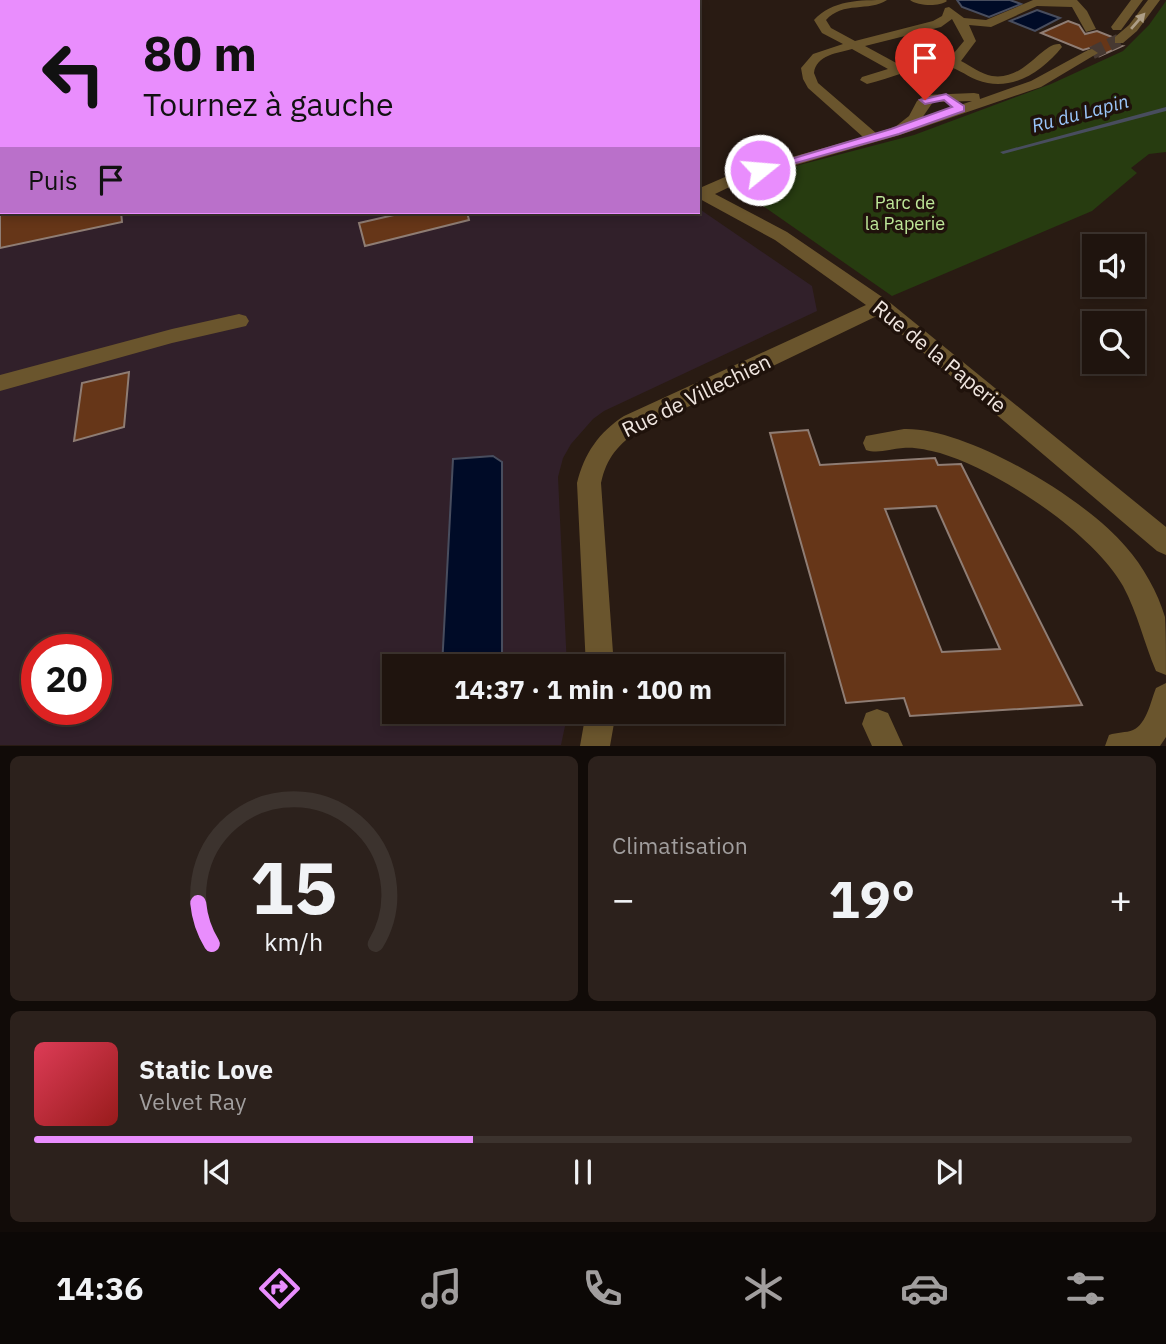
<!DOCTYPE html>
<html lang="fr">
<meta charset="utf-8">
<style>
:root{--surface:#1f140e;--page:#2c211c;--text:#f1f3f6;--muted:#a19e9e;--line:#3c332e;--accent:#e98dfd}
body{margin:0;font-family:"IBM Plex Sans",sans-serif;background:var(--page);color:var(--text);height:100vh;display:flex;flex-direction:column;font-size:26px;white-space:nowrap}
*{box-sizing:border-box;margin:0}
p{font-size:23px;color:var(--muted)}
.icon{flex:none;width:38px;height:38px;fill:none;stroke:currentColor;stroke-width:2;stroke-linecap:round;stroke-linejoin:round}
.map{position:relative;height:746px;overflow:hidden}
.details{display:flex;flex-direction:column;gap:10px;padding:10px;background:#110b08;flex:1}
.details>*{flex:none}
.top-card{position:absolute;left:0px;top:0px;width:700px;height:214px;box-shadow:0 4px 10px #0003,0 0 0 2px var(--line);background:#e98dfd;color:#111;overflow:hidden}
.fabs{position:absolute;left:1082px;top:234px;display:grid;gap:14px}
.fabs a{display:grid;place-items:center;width:63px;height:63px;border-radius:0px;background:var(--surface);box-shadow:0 4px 10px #0003,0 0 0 2px var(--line);font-size:35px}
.speed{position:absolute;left:21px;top:634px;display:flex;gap:14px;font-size:35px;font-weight:700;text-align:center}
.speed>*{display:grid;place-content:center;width:91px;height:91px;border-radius:50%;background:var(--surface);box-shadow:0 4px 10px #0003,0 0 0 2px var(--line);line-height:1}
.speed .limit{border:10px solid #d22;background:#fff;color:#111}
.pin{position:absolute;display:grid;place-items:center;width:60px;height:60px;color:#fff;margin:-72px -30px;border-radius:50% 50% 50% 0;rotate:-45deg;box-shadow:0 0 7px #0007}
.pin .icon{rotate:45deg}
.me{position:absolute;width:77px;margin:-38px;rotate:73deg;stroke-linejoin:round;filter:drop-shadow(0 0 5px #0008)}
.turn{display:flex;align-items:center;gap:24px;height:147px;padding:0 28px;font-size:32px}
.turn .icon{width:91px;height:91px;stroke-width:2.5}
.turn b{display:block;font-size:49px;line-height:60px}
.then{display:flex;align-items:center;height:66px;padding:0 28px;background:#0003;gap:14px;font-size:26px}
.big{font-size:52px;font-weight:700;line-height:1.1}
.details .widget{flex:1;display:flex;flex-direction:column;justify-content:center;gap:10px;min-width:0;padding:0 24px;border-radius:10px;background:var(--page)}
.details .dial{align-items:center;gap:0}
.dial svg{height:182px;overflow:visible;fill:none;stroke:var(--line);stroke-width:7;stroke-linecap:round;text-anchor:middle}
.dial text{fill:var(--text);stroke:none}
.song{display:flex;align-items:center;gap:21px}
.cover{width:84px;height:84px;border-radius:10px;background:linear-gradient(135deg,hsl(350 70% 55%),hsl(0 70% 35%))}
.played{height:7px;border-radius:4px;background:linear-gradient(90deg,var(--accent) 40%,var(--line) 40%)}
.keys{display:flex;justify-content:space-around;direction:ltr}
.heat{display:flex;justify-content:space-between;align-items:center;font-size:38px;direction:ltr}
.details .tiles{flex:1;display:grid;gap:10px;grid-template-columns:1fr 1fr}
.widget:last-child{grid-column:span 2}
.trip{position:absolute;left:382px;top:654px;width:402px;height:70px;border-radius:0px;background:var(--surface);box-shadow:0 4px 10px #0003,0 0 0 2px var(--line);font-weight:700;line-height:70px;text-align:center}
.menu{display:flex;height:112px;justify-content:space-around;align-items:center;background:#0c0806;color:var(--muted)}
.menu .icon{width:49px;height:49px}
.menu .on{color:var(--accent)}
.menu b{font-size:32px;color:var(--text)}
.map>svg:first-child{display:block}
.industrial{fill:#31202a;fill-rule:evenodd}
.green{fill:#273c10}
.water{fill:#000b27;stroke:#484d5e;stroke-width:2}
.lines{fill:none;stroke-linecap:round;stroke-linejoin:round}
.stream{fill:#484d5e;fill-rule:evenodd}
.building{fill:#663618;stroke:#8f7d74;stroke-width:2;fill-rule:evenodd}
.minor-tunnel{stroke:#473932;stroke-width:13;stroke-dasharray:13 6;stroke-linecap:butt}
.minor{fill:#6a552d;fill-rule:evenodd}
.oneway{fill:#ad9e86}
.route{fill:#e98dfd;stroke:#975ca4;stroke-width:2}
.labels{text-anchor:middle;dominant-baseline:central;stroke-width:7;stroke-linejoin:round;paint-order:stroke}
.far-park-label{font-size:18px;fill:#bee799;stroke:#1f120b}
.far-water-label{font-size:19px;font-style:italic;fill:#9bc6fb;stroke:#1f120b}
.street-label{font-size:21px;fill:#f0e6e0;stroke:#1f120b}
</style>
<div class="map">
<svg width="1166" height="746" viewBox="0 0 1166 746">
<rect width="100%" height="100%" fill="#291b13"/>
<path class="industrial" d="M 0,0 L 287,0 L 2,2 L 2,212 L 698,212 L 698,208 L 812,286 L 817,311 L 604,411 L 593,419 L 571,444 L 563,458 L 558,477 L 567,667 L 394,667 L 394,712 L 568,712 L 561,745 L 0,745 ZM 37,649 L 96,649 L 96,709 L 37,709 Z"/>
<path class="green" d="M 1166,1 L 1166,152 L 1149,154 L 1131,168 L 1137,173 L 1092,211 L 892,296 L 730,183 L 914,135 L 1051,84 L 1123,51 L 1149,25 Z"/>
<path class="water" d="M 957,0 L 1010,0 L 1021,4 L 989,17 L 962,7 Z
M 1037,10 L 1060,18 L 1035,31 L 1010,21 Z
M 493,456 L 502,462 L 502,667 L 442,667 L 453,459 Z"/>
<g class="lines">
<path class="stream" d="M 1166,107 L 1166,111 L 1003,154 L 1000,152 Z"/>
</g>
<path class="building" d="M 1068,21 L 1079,25 L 1085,34 L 1097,31 L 1112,37 L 1113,45 L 1122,46 L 1100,56 L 1101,52 L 1093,47 L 1083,50 L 1041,33 Z
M 0,212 L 121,212 L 122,222 L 0,248 Z
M 407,212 L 467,212 L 469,220 L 365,246 L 359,223 Z
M 129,372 L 124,427 L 74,441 L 82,383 Z
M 808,430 L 820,465 L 935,458 L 938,465 L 961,464 L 1082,705 L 910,716 L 904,698 L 846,703 L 770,433 ZM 936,506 L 1000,649 L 942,652 L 885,509 Z"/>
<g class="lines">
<path class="minor-tunnel" d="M 1092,53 L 1119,40"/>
<path class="minor" d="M 300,0 L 312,0 L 312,2 L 301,2 Z
M 887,0 C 869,12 843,1 826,20 L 831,28 L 855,41 L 933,21 L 942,16 L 945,8 L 949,7 L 964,18 L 986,20 L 1033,0 L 1077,0 L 1087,11 L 1096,29 L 1086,32 L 1072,7 L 1037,6 L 991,27 L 969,25 L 976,41 L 961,61 C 971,66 981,74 992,76 C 1025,81 1042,42 1060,44 L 1062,47 C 1041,73 1010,93 977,80 C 964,75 956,66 941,66 C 915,66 892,78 867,84 L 860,80 L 862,77 L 888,69 L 852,49 C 838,53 816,55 814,73 L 818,83 L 876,133 L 895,127 L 909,116 L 917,101 L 925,95 L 974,93 L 979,94 L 980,99 L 1031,81 L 1088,50 L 1092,49 L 1098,53 L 1041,87 L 900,135 L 744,180 L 715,194 L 787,232 L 888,301 L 1166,527 L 1166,555 L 1157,551 L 879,315 L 640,430 C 619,443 606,458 601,483 L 614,667 L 586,667 L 577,483 C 584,454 599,432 624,416 L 866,305 L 775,240 L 698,198 L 698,186 L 702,187 L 732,174 L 863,137 L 808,88 L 803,79 L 801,68 L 813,54 L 843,44 L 822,33 L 814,20 C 832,0 860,0 887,0 ZM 952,19 L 964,41 L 949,59 L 930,59 L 900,65 L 865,46 L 941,27 ZM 972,101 L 922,118 L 933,102 Z
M 910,0 L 946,0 L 947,1 C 939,7 918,6 910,0 Z
M 1131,0 L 1143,0 L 1121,30 L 1113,30 L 1111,27 Z
M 1148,0 L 1160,0 L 1137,31 L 1123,43 L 1115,43 L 1115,37 L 1129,25 Z
M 239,314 L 246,316 L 249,321 L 246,326 L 172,343 L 0,391 L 0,375 L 172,329 Z
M 904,429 C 967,427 1086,499 1126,547 C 1143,566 1158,593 1165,617 C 1166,634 1166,658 1166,675 L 1156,671 C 1144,643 1138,614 1123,586 C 1092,532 999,471 940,453 C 927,450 916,447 903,448 C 890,449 878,454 866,450 L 863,443 L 866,436 Z
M 1166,683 L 1166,737 L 1160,746 L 1105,746 L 1109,735 C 1117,732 1126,733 1133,730 C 1147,724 1151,700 1156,688 Z
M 877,709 L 888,713 L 903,746 L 872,746 L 862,724 L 866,713 Z
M 586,712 L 616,712 L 610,746 L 580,746 Z"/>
</g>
<defs><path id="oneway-solid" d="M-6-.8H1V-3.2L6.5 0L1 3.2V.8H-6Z" transform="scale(1.75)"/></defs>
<use class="oneway" href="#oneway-solid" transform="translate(1138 21) rotate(-49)"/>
<path class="route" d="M 946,94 L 964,106 L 964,111 L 899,134 L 764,172 L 754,170 L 891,129 L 952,107 L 944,100 L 925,104 L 920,100 Z"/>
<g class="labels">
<g class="far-park-label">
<text x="905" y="202">Parc de<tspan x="905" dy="21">la Paperie</tspan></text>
</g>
<g class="far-water-label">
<text transform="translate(1080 113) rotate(-15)">Ru du Lapin</text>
</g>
<g class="street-label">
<text transform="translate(940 356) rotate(39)">Rue de la Paperie</text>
<text transform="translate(696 395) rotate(-26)">Rue de Villechien</text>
</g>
</g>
</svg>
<div class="fabs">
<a><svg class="icon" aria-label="sound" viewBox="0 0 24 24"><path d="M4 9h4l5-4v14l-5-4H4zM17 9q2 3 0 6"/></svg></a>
<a><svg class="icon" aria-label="search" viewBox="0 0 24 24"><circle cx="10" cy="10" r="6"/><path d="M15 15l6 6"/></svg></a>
</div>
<div class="speed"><div class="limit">20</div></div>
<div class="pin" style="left:925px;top:100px;background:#d93025"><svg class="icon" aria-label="arrive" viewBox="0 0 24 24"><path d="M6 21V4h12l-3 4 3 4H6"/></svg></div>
<svg class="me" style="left:760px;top:170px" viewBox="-20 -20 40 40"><circle r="17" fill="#e98dfd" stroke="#fff" stroke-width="3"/><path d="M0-11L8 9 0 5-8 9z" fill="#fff"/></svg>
<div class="trip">14:37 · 1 min · 100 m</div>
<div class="top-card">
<div class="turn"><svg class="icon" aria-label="left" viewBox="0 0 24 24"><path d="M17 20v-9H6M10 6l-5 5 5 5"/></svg><div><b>80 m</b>Tournez à gauche</div></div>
<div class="then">Puis<svg class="icon" aria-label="arrive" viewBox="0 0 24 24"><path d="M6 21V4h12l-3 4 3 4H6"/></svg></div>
</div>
</div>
<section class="details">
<div class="tiles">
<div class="widget dial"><svg viewBox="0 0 100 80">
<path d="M14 69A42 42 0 1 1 86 69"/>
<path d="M14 69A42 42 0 0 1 8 51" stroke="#e98dfd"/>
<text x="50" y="56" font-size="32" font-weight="700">15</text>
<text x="50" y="72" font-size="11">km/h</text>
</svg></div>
<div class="widget"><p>Climatisation</p>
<div class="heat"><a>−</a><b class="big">19°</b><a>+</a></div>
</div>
<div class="widget">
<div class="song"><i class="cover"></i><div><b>Static Love</b><p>Velvet Ray</p></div></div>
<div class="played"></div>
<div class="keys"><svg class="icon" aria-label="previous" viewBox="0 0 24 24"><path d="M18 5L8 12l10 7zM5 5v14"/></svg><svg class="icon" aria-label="pause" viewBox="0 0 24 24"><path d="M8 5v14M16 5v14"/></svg><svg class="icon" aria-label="next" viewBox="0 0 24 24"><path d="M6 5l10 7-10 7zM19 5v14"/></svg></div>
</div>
</div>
</section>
<nav class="menu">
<b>14:36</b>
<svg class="icon on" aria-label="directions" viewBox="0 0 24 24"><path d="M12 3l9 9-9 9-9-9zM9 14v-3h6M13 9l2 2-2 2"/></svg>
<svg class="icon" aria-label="music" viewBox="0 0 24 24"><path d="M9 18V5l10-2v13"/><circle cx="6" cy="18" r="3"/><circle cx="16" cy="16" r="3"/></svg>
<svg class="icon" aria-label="phone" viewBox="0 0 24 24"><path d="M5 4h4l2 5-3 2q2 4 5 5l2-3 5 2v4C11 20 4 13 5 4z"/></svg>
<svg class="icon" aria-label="climate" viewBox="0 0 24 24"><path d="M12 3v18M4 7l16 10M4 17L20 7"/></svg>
<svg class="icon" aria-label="car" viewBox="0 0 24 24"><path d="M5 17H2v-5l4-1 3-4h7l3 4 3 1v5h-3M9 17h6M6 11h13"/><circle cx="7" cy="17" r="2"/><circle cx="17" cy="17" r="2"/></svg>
<svg class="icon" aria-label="filters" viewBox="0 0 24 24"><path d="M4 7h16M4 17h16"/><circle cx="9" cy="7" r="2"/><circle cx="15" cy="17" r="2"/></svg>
</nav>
